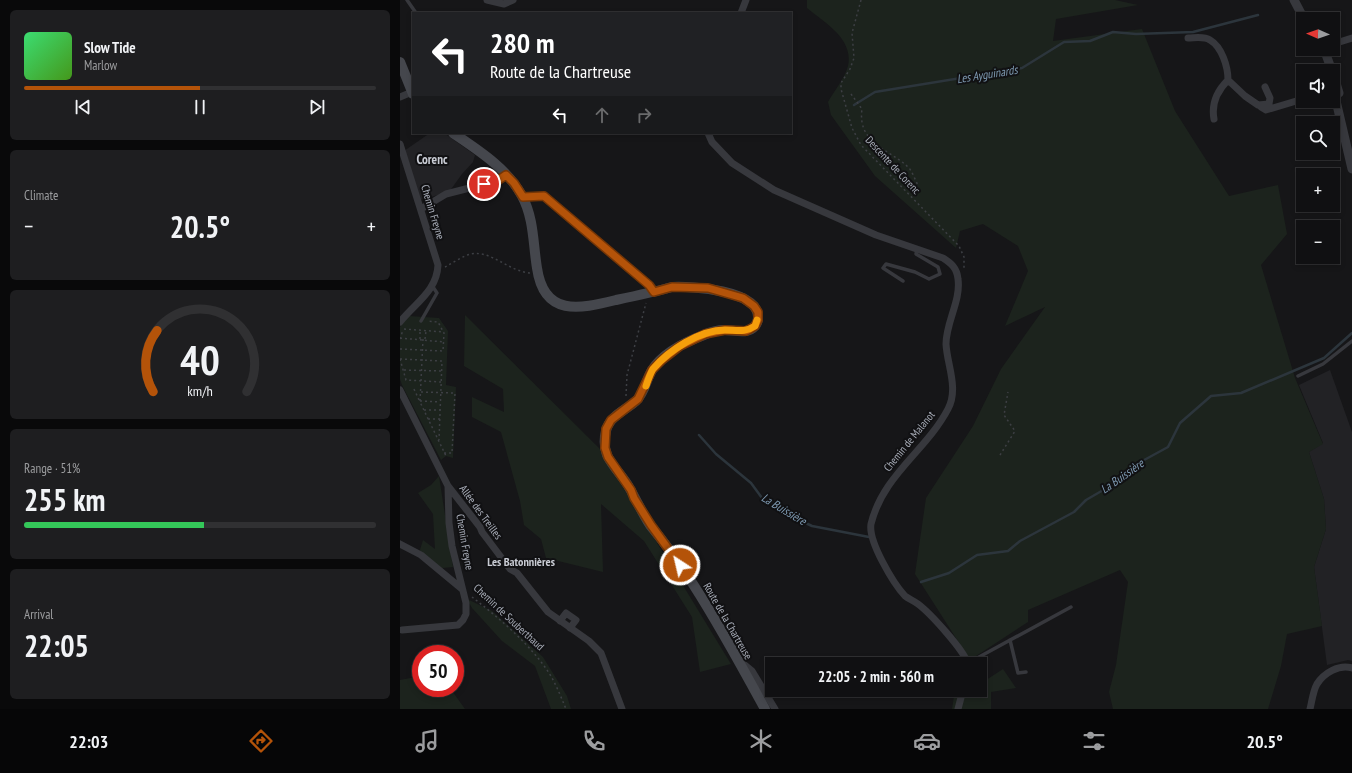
<!DOCTYPE html>
<meta charset="utf-8">
<style>
:root{--surface:#101012;--page:#1e1e20;--text:#f1f3f6;--muted:#9c9d9f;--line:#303032;--accent:#b45309}
body{margin:0;font-family:"PT Sans Narrow",sans-serif;background:var(--page);color:var(--text);height:100vh;display:flex;flex-direction:column;font-size:15px;white-space:nowrap}
*{box-sizing:border-box;margin:0}
p{font-size:13px;color:var(--muted)}
.icon{flex:none;width:22px;height:22px;fill:none;stroke:currentColor;stroke-width:2;stroke-linecap:round;stroke-linejoin:round}
.map{position:relative;flex:1;overflow:hidden}
.details{display:flex;flex-direction:column;gap:10px;padding:10px;background:#09090a;width:400px}
.details>*{flex:none}
.hud{position:absolute;left:12px;top:12px;width:380px;height:122px;border-radius:0px;box-shadow:0 2px 6px #0003,0 0 0 1px var(--line);background:#202124;color:#fff;overflow:hidden}
.needle{width:26px;rotate:272deg}
.fabs{position:absolute;left:896px;top:12px;display:grid;gap:8px}
.fabs a{display:grid;place-items:center;width:44px;height:44px;border-radius:0px;background:var(--surface);box-shadow:0 2px 6px #0003,0 0 0 1px var(--line);font-size:20px}
.speed{position:absolute;left:12px;top:645px;display:flex;gap:8px;font-size:20px;font-weight:700;text-align:center}
.speed>*{display:grid;place-content:center;width:52px;height:52px;border-radius:50%;background:var(--surface);box-shadow:0 2px 6px #0003,0 0 0 1px var(--line);line-height:1}
.speed .limit{border:6px solid #d22;background:#fff;color:#111}
.pin{position:absolute;display:grid;place-items:center;width:34px;height:34px;color:#fff;margin:-17px;border:2px solid #fff;border-radius:50%;box-shadow:0 1px 4px #0007}
.me{position:absolute;width:44px;margin:-22px;rotate:325deg;stroke-linejoin:round;filter:drop-shadow(0 0 3px #0008)}
.turn{display:flex;align-items:center;gap:14px;height:84px;padding:0 12px;font-size:18px}
.turn .icon{width:52px;height:52px;stroke-width:2.5}
.turn b{display:block;font-size:28px;line-height:34px}
.lanes{display:flex;align-items:center;height:38px;padding:0 12px;background:#0003;justify-content:center;gap:20px;direction:ltr}
.lanes .off{opacity:.35}
.big{font-size:30px;font-weight:800;line-height:1.1}
.details .widget{flex:1;display:flex;flex-direction:column;justify-content:center;gap:6px;min-width:0;padding:0 14px;border-radius:6px;background:var(--page)}
.details .dial{align-items:center;gap:0}
.dial svg{height:104px;overflow:visible;fill:none;stroke:var(--line);stroke-width:7;stroke-linecap:round;text-anchor:middle}
.dial text{fill:var(--text);stroke:none}
.song{display:flex;align-items:center;gap:12px}
.cover{width:48px;height:48px;border-radius:6px;background:linear-gradient(135deg,hsl(140 70% 55%),hsl(100 70% 35%))}
.played{height:4px;border-radius:2px;background:linear-gradient(90deg,var(--accent) 50%,var(--line) 50%)}
.keys{display:flex;justify-content:space-around;direction:ltr}
.heat{display:flex;justify-content:space-between;align-items:center;font-size:22px;direction:ltr}
.charge{height:6px;border-radius:3px;background:linear-gradient(90deg,#34c759 51%,var(--line) 0)}
.trip{position:absolute;left:365px;top:657px;width:222px;height:40px;border-radius:0px;background:var(--surface);box-shadow:0 2px 6px #0003,0 0 0 1px var(--line);font-weight:800;line-height:40px;text-align:center}
.tabs{display:flex;height:64px;justify-content:space-around;align-items:center;background:#060607;color:var(--muted)}
.tabs .icon{width:28px;height:28px}
.tabs .on{color:var(--accent)}
.tabs b{font-size:18px;color:var(--text)}
main{display:flex;flex:1;min-height:0}
.map>svg:first-child{display:block}
.built{fill:#222225}
.green{fill:#1c231d}
.lines{fill:none;stroke-linecap:round;stroke-linejoin:round}
.stream{stroke:#2c353c;stroke-width:2.5}
.path{stroke:#3d3f44;stroke-width:1.5;stroke-dasharray:2 3;stroke-linecap:butt}
.service{stroke:#37383d;stroke-width:3.5}
.minor{stroke:#37383d;stroke-width:7}
.tertiary{stroke:#37383d;stroke-width:9}
.secondary{stroke:#45474d;stroke-width:10}
.route-casing{stroke:#753606;stroke-width:10}
.route{stroke:#b45309;stroke-width:7}
.slow{stroke:#f59e0b;stroke-width:7}
.labels{text-anchor:middle;dominant-baseline:central;stroke-width:4;stroke-linejoin:round;paint-order:stroke}
.street-label{font-size:11px;fill:#a8adb8;stroke:#111113}
.water-label{font-size:12px;font-style:italic;fill:#7f9bb3;stroke:#111113}
.neighbourhood-label{font-size:12px;font-weight:bold;fill:#c9ccd4;stroke:#111113}
.quarter-label{font-size:13px;font-weight:bold;fill:#c9ccd4;stroke:#111113}
</style>
<main>
<section class="details">
<div class="widget">
<div class="song"><i class="cover"></i><div><b>Slow Tide</b><p>Marlow</p></div></div>
<div class="played"></div>
<div class="keys"><svg class="icon" aria-label="previous" viewBox="0 0 24 24"><path d="M18 5L8 12l10 7zM5 5v14"/></svg><svg class="icon" aria-label="pause" viewBox="0 0 24 24"><path d="M8 5v14M16 5v14"/></svg><svg class="icon" aria-label="next" viewBox="0 0 24 24"><path d="M6 5l10 7-10 7zM19 5v14"/></svg></div>
</div>
<div class="widget"><p>Climate</p>
<div class="heat"><a>−</a><b class="big">20.5°</b><a>+</a></div>
</div>
<div class="widget dial"><svg viewBox="0 0 100 80">
<path d="M14 69A42 42 0 1 1 86 69"/>
<path d="M14 69A42 42 0 0 1 17 22" stroke="#b45309"/>
<text x="50" y="56" font-size="32" font-weight="700">40</text>
<text x="50" y="72" font-size="11">km/h</text>
</svg></div>
<div class="widget"><p>Range · 51%</p><b class="big">255 km</b><div class="charge"></div></div>
<div class="widget"><p>Arrival</p><b class="big">22:05</b></div>
</section>
<div class="map">
<svg width="952" height="709" viewBox="0 0 952 709">
<rect width="100%" height="100%" fill="#161618"/>
<path class="built" d="M 30,133 L 44,133 L 75,155 L 73,162 L 62,174 L 49,192 L 20,200 L 4,151 Z
M 930,370 L 952,432 L 952,661 L 948,660 L 927,665 L 914,567 L 926,529 L 924,499 L 909,452 L 923,443 L 899,385 Z"/>
<path class="green" d="M 407,0 L 715,0 L 738,5 L 656,19 L 653,41 L 742,29 L 775,111 L 829,196 L 878,185 L 887,234 L 861,265 L 895,378 L 923,444 L 909,452 L 924,499 L 926,529 L 914,567 L 922,626 L 887,634 L 881,666 L 868,709 L 713,709 L 709,692 L 716,665 L 728,582 L 720,570 L 628,610 L 628,622 L 570,660 L 515,574 L 526,498 L 573,426 L 601,369 L 645,307 L 605,326 L 628,271 L 618,246 L 583,224 L 560,231 L 556,248 L 475,176 L 431,115 L 428,102 C 434,91 445,78 448,66 C 454,39 425,23 407,8 Z
M 65,315 L 199,448 L 331,664 L 300,672 L 292,617 L 244,541 L 201,504 L 203,572 L 146,558 L 141,539 L 124,525 L 120,501 L 101,432 L 72,417 L 72,397 L 104,412 L 103,389 L 64,366 Z
M 9,316 L 39,318 L 48,331 L 46,385 L 56,387 L 53,458 L 46,456 L 41,460 L 2,385 L 0,379 L 0,327 Z
M 39,476 L 53,567 L 42,568 L 19,553 L 23,540 L 35,549 L 33,514 L 18,493 L 31,485 Z
M 67,599 L 92,611 L 143,657 L 167,696 L 171,709 L 151,709 L 135,666 L 102,641 L 72,608 Z
M 603,669 L 616,688 L 591,692 L 591,709 L 552,709 L 555,690 L 580,690 L 580,684 Z
M 21,676 L 21,688 L 50,688 L 65,709 L 0,709 L 0,680 Z"/>
<g class="lines">
<path class="stream" d="M 454,105 L 475,92 L 622,68 L 664,42 L 690,41 L 713,32 L 736,34 L 793,32 L 858,15
M 299,435 L 316,454 L 351,483 L 362,498 L 379,506 L 393,517 L 412,526 L 469,537
M 521,582 L 549,573 L 577,555 L 608,551 L 620,541 L 674,512 L 686,500 L 717,482 L 735,465 L 768,447 L 780,423 L 811,396 L 841,393 L 924,358 L 952,333"/>
<path class="path" d="M 461,0 L 452,33 L 454,58 L 450,69 L 441,83 L 441,89 L 452,128 L 461,145 L 559,246 L 564,257 L 564,270
M 451,94 L 462,109 C 457,144 490,149 509,168 C 513,173 515,180 518,185
M 45,267 C 53,263 62,256 71,254 C 91,250 108,271 130,273
M 4,329 L 44,332
M 0,338 L 44,342
M 0,339 L 3,330
M 20,339 L 20,331
M 23,339 L 20,402 L 46,456
M 25,339 L 26,331
M 0,349 L 43,351 L 44,333 L 38,322 L 27,321
M 0,359 L 42,361 L 39,440
M 0,359 L 6,380 L 41,382
M 4,370 L 42,371
M 14,389 L 20,402
M 21,392 L 55,393 L 52,453 L 44,453
M 226,396 L 227,375 L 246,303
M 20,401 L 40,402
M 24,410 L 40,410
M 28,419 L 40,419
M 600,455 L 615,431 L 604,415 L 608,392
M 72,597 C 99,618 130,644 149,673 C 156,684 161,697 166,709"/>
<path class="service" d="M 7,0 L 16,13
M 503,281 L 483,268 L 486,264 L 515,272 L 529,279 L 540,274 L 538,267 L 516,254 L 517,248
M 21,321 L 37,293 L 33,287
M 898,376 L 923,364 L 952,341
M 610,640 L 618,673 L 626,672
M 568,663 L 671,607"/>
<path class="minor" d="M 87,0 L 104,4 L 113,0
M 341,13 L 346,0
M 788,38 C 795,38 804,36 810,40 C 822,47 828,67 828,80 C 817,91 811,103 814,119
M 933,44 L 952,38
M 828,80 L 845,96 L 858,105 L 869,104 L 870,98 L 865,87
M 0,97 L 12,92
M 861,107 L 866,110 L 903,99
M 308,133 L 312,142 L 332,163 L 374,190 L 476,235 L 543,258 C 551,263 557,268 558,279 C 561,301 546,322 546,344 C 547,365 559,388 548,409 C 526,451 483,475 471,524 C 468,541 493,583 505,596 C 509,599 514,601 518,604 C 530,613 564,650 568,664
M 0,144 L 38,265 C 37,291 15,303 0,322
M 123,197 L 144,196 L 249,285 L 254,292
M 21,209 L 46,194 L 97,181 L 106,175
M 0,390 L 48,486 L 49,523 L 52,546 L 66,603 L 66,614 L 63,620 L 58,625 L 2,630
M 48,486 L 80,527 L 82,532 L 110,569 L 117,573 L 148,612 L 189,641 L 201,653 L 222,709
M 0,544 L 21,555 L 62,589
M 160,621 L 166,613 L 176,620 L 170,628
M 341,662 L 352,671 L 375,709
M 558,709 L 563,690
M 910,709 C 912,701 913,691 917,684 C 924,673 939,664 952,668"/>
<path class="tertiary" d="M 894,0 L 904,19
M 924,49 L 932,71
M 933,73 L 939,93
M 933,88 L 952,169"/>
<path class="secondary" d="M 0,62 L 13,94
M 53,133 C 78,150 108,169 122,196 C 134,218 133,244 137,268 C 144,317 179,309 216,300 C 235,296 254,292 272,287 C 292,286 358,290 358,317 C 358,320 357,324 355,326 C 348,335 334,330 325,330 C 318,330 310,332 304,335 C 285,342 263,353 252,370 C 246,380 245,392 236,401 C 226,410 209,416 206,431 C 204,439 204,447 207,455 C 213,468 224,477 230,489 C 237,501 242,513 250,525 C 263,541 276,558 287,575 C 316,618 340,664 365,709"/>
</g>
<g class="lines">
<defs>
<path id="route" d="M 84,184 L 97,181 L 106,175 L 114,183 L 123,197 L 144,196 L 249,285 L 254,292 L 272,287 L 308,288 L 343,298 L 354,306 L 358,312 L 358,320 L 355,326 L 350,329 L 346,331 L 325,330 L 305,334 L 280,346 L 262,360 L 252,370 L 238,399 L 211,420 L 206,429 L 205,448 L 208,457 L 231,490 L 234,498 L 251,525 L 280,565"/>
</defs>
<use href="#route" class="route-casing"/>
<use href="#route" class="route"/>
<path class="slow" d="M 246,386 C 248,380 250,374 253,369 C 269,350 300,330 325,330 C 336,330 345,333 355,326 L 357,320"/>
</g>
<g class="labels">
<g class="street-label">
<text transform="translate(493 165) rotate(47)">Descente de Corenc</text>
<text transform="translate(33 212) rotate(73)">Chemin Freyne</text>
<text transform="translate(509 441) rotate(-51)">Chemin de Malanot</text>
<text transform="translate(81 512) rotate(54)">Allée des Treilles</text>
<text transform="translate(65 542) rotate(80)">Chemin Freyne</text>
<text transform="translate(109 617) rotate(43)">Chemin de Souberthaud</text>
<text transform="translate(328 621) rotate(60)">Route de la Chartreuse</text>
</g>
<g class="water-label">
<text transform="translate(587 74) rotate(-9)">Les Ayguinards</text>
<text transform="translate(722 476) rotate(-35)">La Buissière</text>
<text transform="translate(384 509) rotate(31)">La Buissière</text>
</g>
<g class="neighbourhood-label">
<text x="121" y="561">Les Batonnières</text>
</g>
<g class="quarter-label">
<text x="32" y="159">Corenc</text>
</g>
</g>
</svg>
<div class="fabs">
<a><svg class="needle" viewBox="-14 -14 28 28"><path d="M0-13l5 13h-10z" fill="#e53935"/><path d="M0 13l5-13h-10z" fill="#9c9d9f"/></svg></a>
<a><svg class="icon" aria-label="sound" viewBox="0 0 24 24"><path d="M4 9h4l5-4v14l-5-4H4zM17 9q2 3 0 6"/></svg></a>
<a><svg class="icon" aria-label="search" viewBox="0 0 24 24"><circle cx="10" cy="10" r="6"/><path d="M15 15l6 6"/></svg></a>
<a>+</a>
<a>−</a>
</div>
<div class="speed"><div class="limit">50</div></div>
<div class="pin" style="left:84px;top:184px;background:#d93025"><svg class="icon" aria-label="arrive" viewBox="0 0 24 24"><path d="M6 21V4h12l-3 4 3 4H6"/></svg></div>
<svg class="me" style="left:280px;top:565px" viewBox="-20 -20 40 40"><circle r="17" fill="#b45309" stroke="#fff" stroke-width="3"/><path d="M0-11L8 9 0 5-8 9z" fill="#fff"/></svg>
<div class="trip">22:05 · 2 min · 560 m</div>
<div class="hud">
<div class="turn"><svg class="icon" aria-label="left" viewBox="0 0 24 24"><path d="M17 20v-9H6M10 6l-5 5 5 5"/></svg><div><b>280 m</b>Route de la Chartreuse</div></div>
<div class="lanes"><svg class="icon" aria-label="left" viewBox="0 0 24 24"><path d="M17 20v-9H6M10 6l-5 5 5 5"/></svg><svg class="icon off" aria-label="ahead" viewBox="0 0 24 24"><path d="M12 20V5M6 11l6-6 6 6"/></svg><svg class="icon off" aria-label="right" viewBox="0 0 24 24"><path d="M7 20v-9h11M14 6l5 5-5 5"/></svg></div>
</div>
</div>
</main>
<nav class="tabs">
<b>22:03</b>
<svg class="icon on" aria-label="directions" viewBox="0 0 24 24"><path d="M12 3l9 9-9 9-9-9zM9 14v-3h6M13 9l2 2-2 2"/></svg>
<svg class="icon" aria-label="music" viewBox="0 0 24 24"><path d="M9 18V5l10-2v13"/><circle cx="6" cy="18" r="3"/><circle cx="16" cy="16" r="3"/></svg>
<svg class="icon" aria-label="phone" viewBox="0 0 24 24"><path d="M5 4h4l2 5-3 2q2 4 5 5l2-3 5 2v4C11 20 4 13 5 4z"/></svg>
<svg class="icon" aria-label="climate" viewBox="0 0 24 24"><path d="M12 3v18M4 7l16 10M4 17L20 7"/></svg>
<svg class="icon" aria-label="car" viewBox="0 0 24 24"><path d="M5 17H2v-5l4-1 3-4h7l3 4 3 1v5h-3M9 17h6M6 11h13"/><circle cx="7" cy="17" r="2"/><circle cx="17" cy="17" r="2"/></svg>
<svg class="icon" aria-label="filters" viewBox="0 0 24 24"><path d="M4 7h16M4 17h16"/><circle cx="9" cy="7" r="2"/><circle cx="15" cy="17" r="2"/></svg>
<b>20.5°</b>
</nav>
